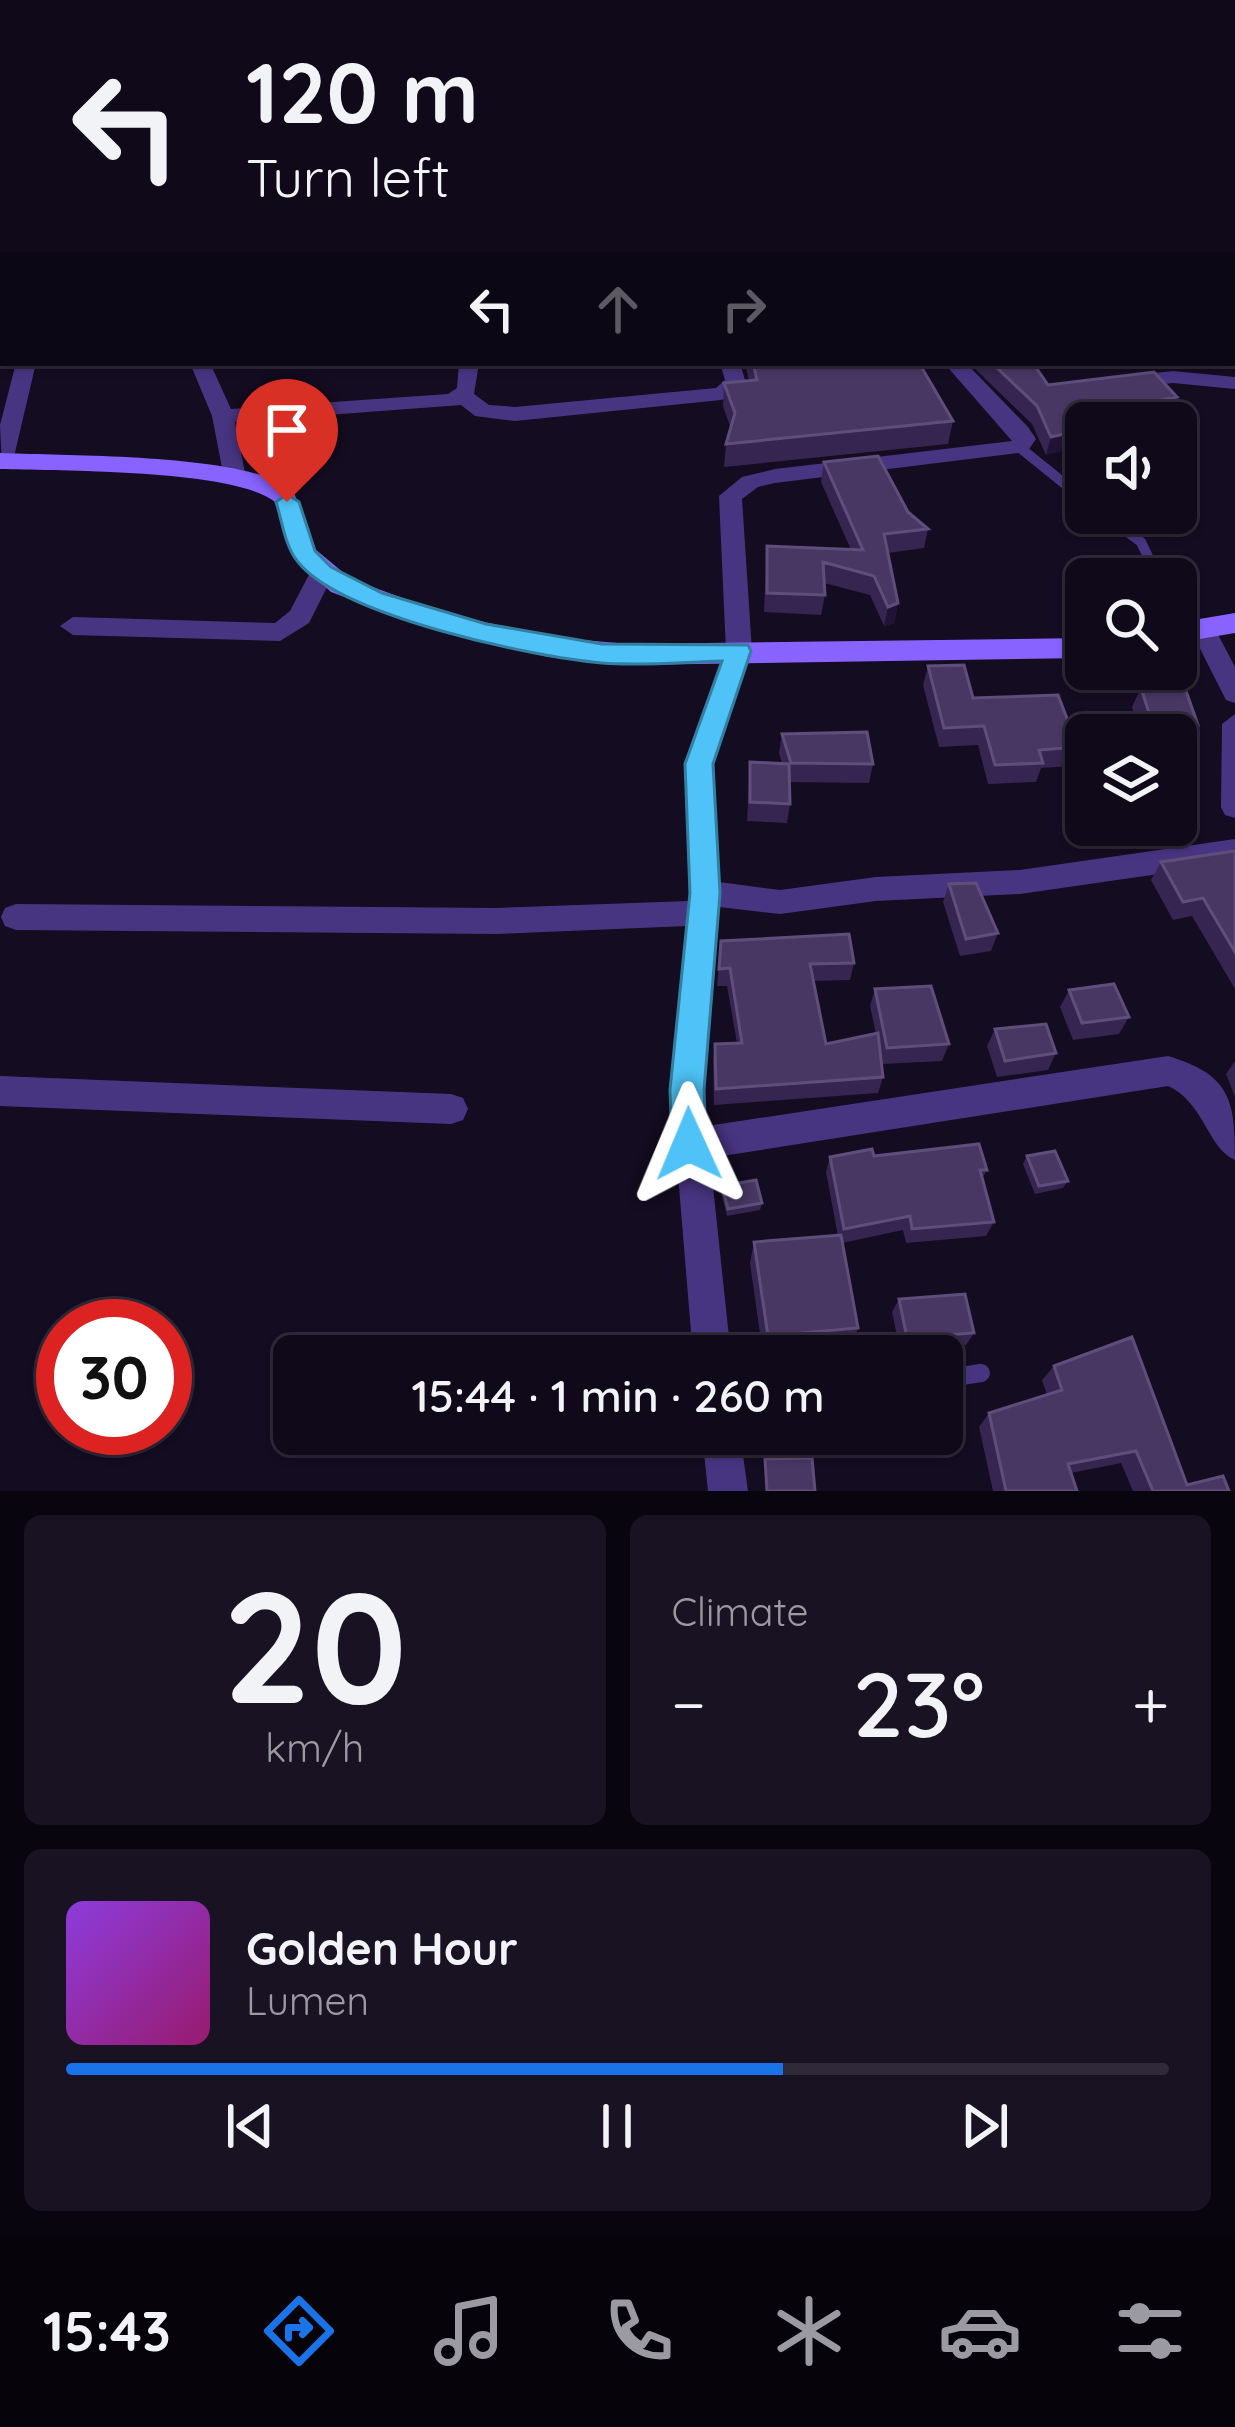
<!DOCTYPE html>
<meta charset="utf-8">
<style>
:root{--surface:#0f0919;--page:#181222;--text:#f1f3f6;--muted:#9b9aa2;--line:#2f2a38;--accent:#1a73e8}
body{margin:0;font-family:Quicksand,sans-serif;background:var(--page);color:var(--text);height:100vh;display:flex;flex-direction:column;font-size:45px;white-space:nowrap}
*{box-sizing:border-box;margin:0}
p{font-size:39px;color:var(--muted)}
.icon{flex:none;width:66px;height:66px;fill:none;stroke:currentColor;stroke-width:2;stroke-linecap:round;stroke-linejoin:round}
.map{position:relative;height:1491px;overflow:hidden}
.sheet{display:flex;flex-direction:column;gap:24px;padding:24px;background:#08050e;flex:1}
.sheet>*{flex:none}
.top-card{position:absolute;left:0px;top:0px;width:1236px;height:366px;box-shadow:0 3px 9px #0004,0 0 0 3px var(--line);background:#0f0919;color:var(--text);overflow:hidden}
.fabs{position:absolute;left:1065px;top:402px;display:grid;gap:24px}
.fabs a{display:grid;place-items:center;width:132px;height:132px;border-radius:18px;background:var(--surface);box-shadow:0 3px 9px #0004,0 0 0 3px var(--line);font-size:60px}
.speed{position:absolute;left:36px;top:1299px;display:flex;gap:24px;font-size:60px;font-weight:700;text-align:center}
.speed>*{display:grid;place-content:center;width:156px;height:156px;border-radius:50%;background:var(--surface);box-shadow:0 3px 9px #0004,0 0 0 3px var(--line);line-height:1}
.speed .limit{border:18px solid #d22;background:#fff;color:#111}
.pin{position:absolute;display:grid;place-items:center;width:102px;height:102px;color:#fff;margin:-123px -51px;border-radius:50% 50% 50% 0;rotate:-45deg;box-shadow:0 0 12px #0007}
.pin .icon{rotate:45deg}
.me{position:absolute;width:132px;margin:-66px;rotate:359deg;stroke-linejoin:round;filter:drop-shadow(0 0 9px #0008)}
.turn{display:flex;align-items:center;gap:42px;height:252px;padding:0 48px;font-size:54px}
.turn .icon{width:156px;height:156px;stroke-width:2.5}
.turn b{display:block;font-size:84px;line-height:102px}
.lanes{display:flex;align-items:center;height:114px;padding:0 48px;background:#0003;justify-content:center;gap:60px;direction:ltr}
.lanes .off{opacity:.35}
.big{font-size:90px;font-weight:600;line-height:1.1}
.sheet .card{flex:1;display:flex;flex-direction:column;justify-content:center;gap:18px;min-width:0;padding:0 42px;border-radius:18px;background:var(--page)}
.sheet .dial{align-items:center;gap:0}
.dial b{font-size:156px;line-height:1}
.song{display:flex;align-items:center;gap:36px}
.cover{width:144px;height:144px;border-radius:18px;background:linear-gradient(135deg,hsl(270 70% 55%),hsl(320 70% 35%))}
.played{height:12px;border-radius:6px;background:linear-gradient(90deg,var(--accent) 65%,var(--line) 65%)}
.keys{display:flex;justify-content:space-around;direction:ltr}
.heat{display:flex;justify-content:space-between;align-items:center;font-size:66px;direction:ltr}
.sheet .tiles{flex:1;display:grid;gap:24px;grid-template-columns:1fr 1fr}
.card:last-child{grid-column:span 2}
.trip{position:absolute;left:273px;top:1335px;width:690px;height:120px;border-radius:18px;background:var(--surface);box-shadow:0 3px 9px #0004,0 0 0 3px var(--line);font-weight:600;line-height:120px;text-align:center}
.dock{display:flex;height:192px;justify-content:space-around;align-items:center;background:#06040a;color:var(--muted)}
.dock .icon{width:84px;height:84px}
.dock .on{color:var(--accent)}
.dock b{font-size:54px;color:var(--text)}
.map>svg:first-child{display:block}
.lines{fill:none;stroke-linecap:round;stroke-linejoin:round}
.lane-far2{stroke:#483582;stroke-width:9}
.lane-far1{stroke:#483582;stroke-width:10}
.lane{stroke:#483582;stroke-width:18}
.street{fill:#483582;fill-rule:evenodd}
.secondary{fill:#8863ff;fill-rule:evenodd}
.wall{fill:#362550}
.shaded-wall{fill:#211335}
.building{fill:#483763;stroke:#5f4e7b;stroke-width:3}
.route{fill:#4fc3f7;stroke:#337fa1;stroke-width:3}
</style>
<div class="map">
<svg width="1235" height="1491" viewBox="0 0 1235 1491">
<rect width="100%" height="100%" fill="#140c21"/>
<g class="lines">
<path class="lane-far2" d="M 688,0 L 692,3"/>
<path class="lane-far1" d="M 1019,447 L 1086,501
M 1102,513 L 1141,542 L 1151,563"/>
<path class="lane" d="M 942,1379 L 981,1373"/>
<path class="street" d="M 965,0 L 979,0 L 981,3 L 967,3 Z
M 1087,0 L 1101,0 L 1101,3 L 1087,3 Z
M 1198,0 L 1212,0 L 1213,3 L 1199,3 Z
M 0,33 L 3,33 L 3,43 L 0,43 Z
M 1233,61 L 1235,62 L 1235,75 L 1233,74 Z
M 0,69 L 3,69 L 3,79 L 0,79 Z
M 0,150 L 3,150 L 3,160 L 0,160 Z
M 1233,224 L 1235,225 L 1235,237 L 1233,236 Z
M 16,363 L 36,363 L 13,461 L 2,468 L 0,425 Z
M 190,363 L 210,363 L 231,409 L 448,394 L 457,388 L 459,363 L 479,363 L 474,394 L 489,405 L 515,407 L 716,388 L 725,380 L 720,363 L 740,363 L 745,380 L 738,393 L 721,400 L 515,421 L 475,416 L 461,405 L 235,422 L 246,478 L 235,485 L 224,478 L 212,416 Z
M 944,363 L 966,363 L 1028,427 L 1036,439 L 1027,452 L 775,483 L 758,487 L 742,499 L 752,651 L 713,764 L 719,882 L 780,890 L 876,877 L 1020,870 L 1235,839 L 1235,863 L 1020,894 L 876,901 L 780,914 L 719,907 L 703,1090 L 707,1126 L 1168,1056 C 1231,1075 1235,1100 1235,1160 C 1208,1149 1204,1102 1168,1086 L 710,1158 L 731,1356 L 693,1356 L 671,1090 L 687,926 L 496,934 L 16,930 L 5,926 L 1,917 L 5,908 L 16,904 L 496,908 L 689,901 L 685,764 L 726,651 L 719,496 L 742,477 L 775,469 L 1012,441 Z
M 1173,371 L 1235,377 L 1235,389 L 1173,383 L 1126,388 L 1116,382 L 1126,376 Z
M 322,565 L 334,573 L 309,623 L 280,641 L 73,635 L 60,626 L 73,617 L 275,623 L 290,611 L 313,567 Z
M 1203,620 L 1212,623 L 1235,667 L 1235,703 L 1226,700 L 1190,629 Z
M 1235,714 L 1235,818 L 1225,815 L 1221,807 L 1222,724 Z
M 0,1076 L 451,1094 L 463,1098 L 468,1109 L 463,1120 L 451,1124 L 0,1106 Z
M 702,1434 L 740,1434 L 748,1491 L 708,1491 Z"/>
<path class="secondary" d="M 0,453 C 65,456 246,453 293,490 L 315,549 L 351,579 L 438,611 L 548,637 L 629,644 L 1086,638 L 1086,658 L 629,665 L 548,657 L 420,625 L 331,592 L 294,558 L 275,502 C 235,469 58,471 0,469 Z
M 1235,613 L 1235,633 L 1176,643 L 1176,623 Z"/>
</g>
<path class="wall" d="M 1233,101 L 1235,104 L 1235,161 L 1233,167 Z
M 745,363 L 919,363 L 953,421 L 948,444 L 724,467 L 726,444 L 731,429 L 723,406 L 724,383 L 749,381 Z
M 969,363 L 1033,363 L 1048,385 L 1170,415 L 1086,423 L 1046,455 L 1032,424 Z
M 824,462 L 908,512 L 928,529 L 924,548 L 888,553 L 898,603 L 894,623 L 884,626 L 870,595 L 824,583 L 825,595 L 821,615 L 764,612 L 767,546 L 851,550 L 821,482 Z
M 928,666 L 973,698 L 1078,747 L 1071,766 L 1041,768 L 1036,782 L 988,784 L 978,745 L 939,747 L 923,685 Z
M 1141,688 L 1198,725 L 1188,744 L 1176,744 L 1176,735 L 1141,735 L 1132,707 Z
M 782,734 L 873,764 L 869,783 L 790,782 L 790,804 L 787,823 L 747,821 L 750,762 L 782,764 L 779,753 Z
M 1235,852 L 1235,989 L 1192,916 L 1173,920 L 1151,880 L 1161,862 Z
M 949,884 L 998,933 L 991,951 L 960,956 L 943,902 Z
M 721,941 L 854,963 L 850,980 L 813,981 L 826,1044 L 876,1034 L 870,1006 L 875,989 L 949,1044 L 942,1061 L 882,1064 L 883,1077 L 878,1093 L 714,1105 L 713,1060 L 715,1044 L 737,1043 L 727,986 L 717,986 Z
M 1069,990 L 1129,1017 L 1119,1034 L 1073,1040 L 1060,1007 Z
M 995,1029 L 1056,1053 L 1048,1070 L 997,1077 L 987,1046 Z
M 1235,1061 L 1235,1097 L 1226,1074 Z
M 874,1156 L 987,1170 L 982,1179 L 994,1222 L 986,1236 L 906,1243 L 903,1230 L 842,1243 L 858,1328 L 850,1347 L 763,1355 L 750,1263 L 754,1242 L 838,1236 L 826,1172 L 830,1157 Z
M 1027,1156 L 1068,1181 L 1063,1188 L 1035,1194 L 1023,1164 Z
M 722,1186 L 762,1203 L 760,1210 L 727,1216 L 721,1193 Z
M 899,1299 L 974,1333 L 966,1345 L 900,1350 L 892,1312 Z
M 1054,1366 L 1187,1485 L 1229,1491 L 1133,1491 L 1121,1463 L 1071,1473 L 1077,1491 L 993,1491 L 979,1427 L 989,1413 L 1047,1395 L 1042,1380 Z"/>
<path class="shaded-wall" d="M 1177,397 L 1170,415 L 1129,423 L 1089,423 L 1092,413 Z
M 1086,429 L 1086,446 L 1046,455 L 1051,437 Z
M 898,603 L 894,623 L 884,626 L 888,607 Z"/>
<path class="building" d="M 753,363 L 919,363 L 953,421 L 726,444 L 735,413 L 724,383 L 757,380 Z
M 992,363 L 1033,363 L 1048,385 L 1154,372 L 1177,397 L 1092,413 L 1109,423 L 1086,423 L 1086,429 L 1051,437 L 1037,406 Z
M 878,456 L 908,512 L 928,529 L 884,534 L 898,603 L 888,607 L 874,576 L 823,562 L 825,595 L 767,593 L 767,546 L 863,550 L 824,462 Z
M 964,665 L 973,698 L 1058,695 L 1078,747 L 1039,750 L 1043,763 L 995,765 L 984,726 L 944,728 L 928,666 Z
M 1141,688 L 1185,688 L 1198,725 L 1153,725 Z
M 867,732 L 873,764 L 791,763 L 782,734 Z
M 750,762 L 789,764 L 790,804 L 750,802 Z
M 1234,851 L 1235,852 L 1235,952 L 1203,898 L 1183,902 L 1161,862 Z
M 976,883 L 998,933 L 966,939 L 949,884 Z
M 849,934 L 854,963 L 810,964 L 826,1044 L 878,1033 L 883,1077 L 716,1089 L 715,1044 L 742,1043 L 730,968 L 719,969 L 721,941 Z
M 1114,984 L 1129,1017 L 1082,1023 L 1069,990 Z
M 931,986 L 949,1044 L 887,1048 L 875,989 Z
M 1046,1024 L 1056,1053 L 1005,1061 L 995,1029 Z
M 979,1144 L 987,1170 L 980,1170 L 994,1222 L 912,1229 L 910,1216 L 844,1229 L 830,1157 L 872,1149 L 874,1156 Z
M 1055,1151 L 1068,1181 L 1039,1186 L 1027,1156 Z
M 756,1180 L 762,1203 L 728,1209 L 722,1186 Z
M 841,1235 L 858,1328 L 768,1336 L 754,1242 Z
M 965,1294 L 974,1333 L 907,1338 L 899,1299 Z
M 1132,1337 L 1187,1485 L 1223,1476 L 1229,1491 L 1153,1491 L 1136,1451 L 1068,1464 L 1077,1491 L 1006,1491 L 989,1413 L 1062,1390 L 1054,1366 Z
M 812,1458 L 815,1491 L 767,1491 L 765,1459 Z"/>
<path class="route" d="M 287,494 L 299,502 L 315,551 L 331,567 L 382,593 L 486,624 L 602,644 L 748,645 L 751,651 L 713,764 L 720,893 L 704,1090 L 706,1144 L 701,1156 L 689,1161 L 677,1156 L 672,1144 L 670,1090 L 690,893 L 685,764 L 722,661 C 683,662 641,666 602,663 C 532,657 341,616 298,562 C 285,547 282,520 276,502 Z"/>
</svg>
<div class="fabs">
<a><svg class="icon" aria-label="sound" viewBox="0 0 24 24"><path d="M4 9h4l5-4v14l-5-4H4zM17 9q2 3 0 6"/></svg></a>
<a><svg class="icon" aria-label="search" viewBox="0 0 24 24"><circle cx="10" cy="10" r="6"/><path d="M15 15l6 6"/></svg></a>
<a><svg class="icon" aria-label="layers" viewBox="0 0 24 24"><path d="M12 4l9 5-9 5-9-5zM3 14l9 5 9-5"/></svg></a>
</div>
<div class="speed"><div class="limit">30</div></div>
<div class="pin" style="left:287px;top:502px;background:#d93025"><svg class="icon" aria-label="arrive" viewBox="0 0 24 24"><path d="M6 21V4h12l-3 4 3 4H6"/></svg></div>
<svg class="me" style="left:689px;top:1144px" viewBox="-20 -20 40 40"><path d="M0-17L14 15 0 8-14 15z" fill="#4fc3f7" stroke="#fff" stroke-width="4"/></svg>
<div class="trip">15:44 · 1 min · 260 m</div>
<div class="top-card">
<div class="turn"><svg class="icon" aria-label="left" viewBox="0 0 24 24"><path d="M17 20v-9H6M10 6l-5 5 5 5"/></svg><div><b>120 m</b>Turn left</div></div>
<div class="lanes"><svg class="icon" aria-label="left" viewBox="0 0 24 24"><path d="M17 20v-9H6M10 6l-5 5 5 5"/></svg><svg class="icon off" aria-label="ahead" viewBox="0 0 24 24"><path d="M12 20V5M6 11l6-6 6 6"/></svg><svg class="icon off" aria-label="right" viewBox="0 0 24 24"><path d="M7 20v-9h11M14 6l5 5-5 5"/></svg></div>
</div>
</div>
<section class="sheet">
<div class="tiles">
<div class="card dial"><b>20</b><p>km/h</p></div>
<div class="card"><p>Climate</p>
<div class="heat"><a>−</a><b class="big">23°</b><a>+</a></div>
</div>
<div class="card">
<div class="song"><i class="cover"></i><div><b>Golden Hour</b><p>Lumen</p></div></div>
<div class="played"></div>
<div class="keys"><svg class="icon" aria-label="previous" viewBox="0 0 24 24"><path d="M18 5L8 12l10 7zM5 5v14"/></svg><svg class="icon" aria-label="pause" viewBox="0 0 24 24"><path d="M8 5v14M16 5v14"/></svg><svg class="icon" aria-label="next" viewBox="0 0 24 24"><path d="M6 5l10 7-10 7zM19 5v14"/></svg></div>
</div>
</div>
</section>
<nav class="dock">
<b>15:43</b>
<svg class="icon on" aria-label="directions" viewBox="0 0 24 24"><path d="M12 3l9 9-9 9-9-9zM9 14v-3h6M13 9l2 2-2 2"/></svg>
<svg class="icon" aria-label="music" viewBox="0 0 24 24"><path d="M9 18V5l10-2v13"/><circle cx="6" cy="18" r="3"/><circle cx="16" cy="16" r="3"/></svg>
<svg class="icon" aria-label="phone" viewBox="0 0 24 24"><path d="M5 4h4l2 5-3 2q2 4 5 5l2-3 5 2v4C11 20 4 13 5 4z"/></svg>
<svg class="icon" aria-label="climate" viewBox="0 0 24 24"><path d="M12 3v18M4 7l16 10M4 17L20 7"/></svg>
<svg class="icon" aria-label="car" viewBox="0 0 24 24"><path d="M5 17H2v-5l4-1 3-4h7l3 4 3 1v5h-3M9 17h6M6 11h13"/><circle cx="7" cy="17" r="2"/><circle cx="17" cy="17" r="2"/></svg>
<svg class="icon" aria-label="filters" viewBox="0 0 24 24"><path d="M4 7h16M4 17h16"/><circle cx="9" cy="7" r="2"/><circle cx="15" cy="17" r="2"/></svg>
</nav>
